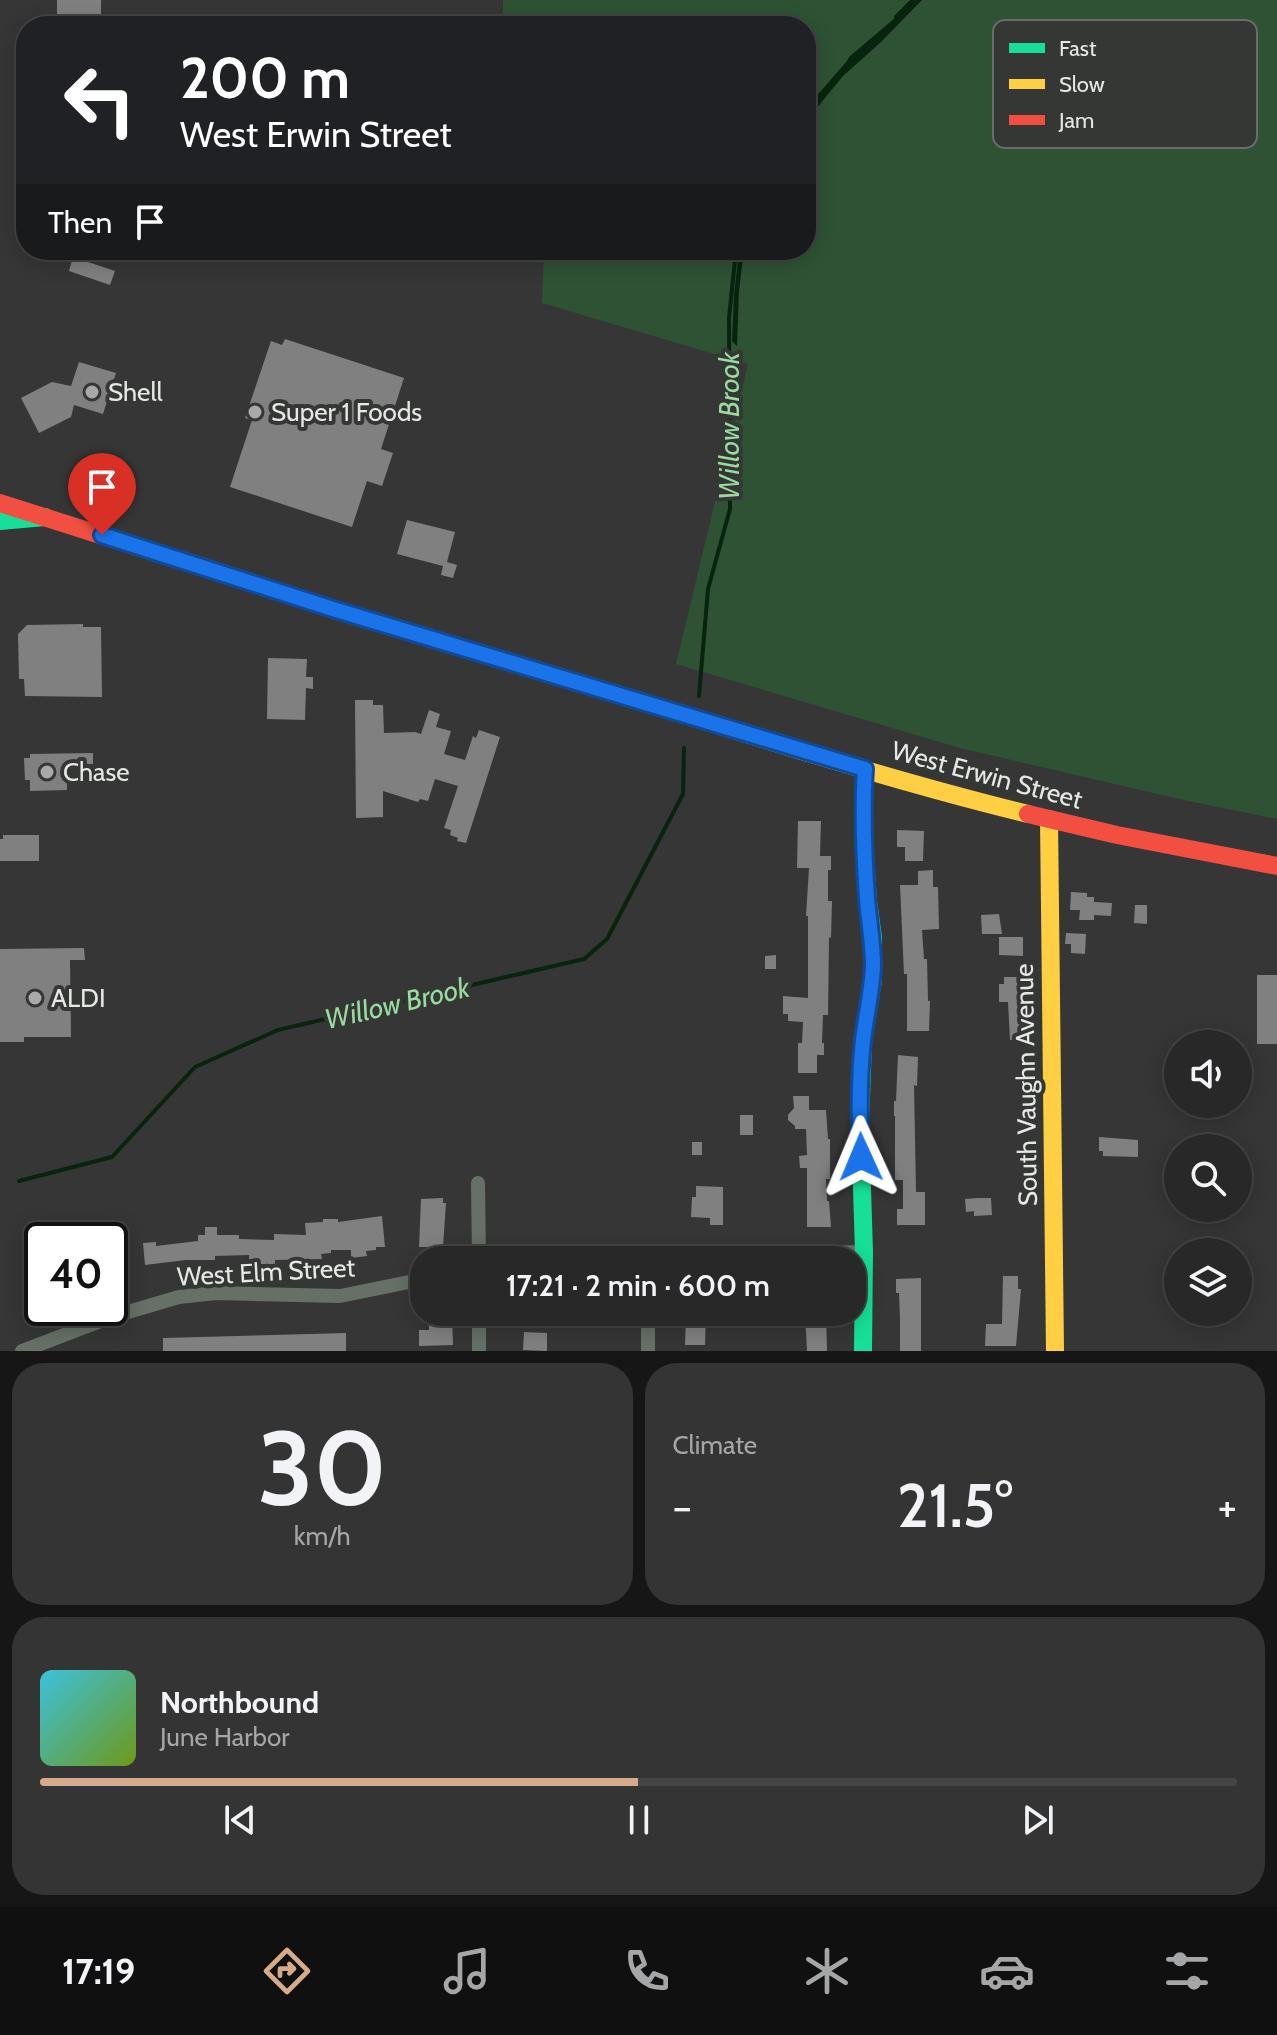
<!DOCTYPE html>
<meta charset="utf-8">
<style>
:root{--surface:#282828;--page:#343434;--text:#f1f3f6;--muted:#a5a6a8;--line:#444445;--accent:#d6ab8b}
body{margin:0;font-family:Cabin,sans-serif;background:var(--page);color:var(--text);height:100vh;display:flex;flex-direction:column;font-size:30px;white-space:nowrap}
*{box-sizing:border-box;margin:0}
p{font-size:26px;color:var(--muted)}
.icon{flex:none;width:44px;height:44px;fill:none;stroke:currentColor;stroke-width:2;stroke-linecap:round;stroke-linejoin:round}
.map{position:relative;height:1351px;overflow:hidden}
.drawer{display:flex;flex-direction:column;gap:12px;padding:12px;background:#161616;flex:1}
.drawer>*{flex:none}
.hud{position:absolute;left:16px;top:16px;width:800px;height:244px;border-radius:32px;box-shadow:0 4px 20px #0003,0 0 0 2px var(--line);background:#202124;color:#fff;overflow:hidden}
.tools{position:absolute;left:1164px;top:1030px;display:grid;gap:16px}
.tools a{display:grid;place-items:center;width:88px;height:88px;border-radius:50%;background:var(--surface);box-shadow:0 4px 20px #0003,0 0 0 2px var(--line);font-size:40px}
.speed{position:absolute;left:24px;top:1222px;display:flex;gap:16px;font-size:40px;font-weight:700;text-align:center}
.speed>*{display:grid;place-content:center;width:104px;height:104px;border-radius:50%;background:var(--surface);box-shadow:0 4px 20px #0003,0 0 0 2px var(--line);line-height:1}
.speed .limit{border:4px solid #111;border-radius:12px;background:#fff;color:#111}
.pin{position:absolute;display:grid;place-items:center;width:68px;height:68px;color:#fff;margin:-82px -34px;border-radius:50% 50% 50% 0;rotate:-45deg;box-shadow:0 0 8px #0007}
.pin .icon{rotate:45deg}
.me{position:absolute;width:88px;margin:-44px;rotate:359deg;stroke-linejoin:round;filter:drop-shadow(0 0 6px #0008)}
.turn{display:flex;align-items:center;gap:28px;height:168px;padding:0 32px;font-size:36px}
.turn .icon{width:104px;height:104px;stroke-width:2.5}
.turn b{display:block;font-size:56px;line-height:68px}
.then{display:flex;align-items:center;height:76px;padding:0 32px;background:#0003;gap:16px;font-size:30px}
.big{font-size:60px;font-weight:600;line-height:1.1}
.drawer .widget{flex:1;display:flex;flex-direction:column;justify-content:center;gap:12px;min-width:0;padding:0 28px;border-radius:32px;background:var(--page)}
.drawer .dial{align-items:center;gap:0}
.dial b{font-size:104px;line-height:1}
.song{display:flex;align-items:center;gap:24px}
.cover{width:96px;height:96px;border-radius:12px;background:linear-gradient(135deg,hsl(190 70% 55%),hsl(80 70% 35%))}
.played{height:8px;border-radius:4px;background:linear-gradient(90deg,var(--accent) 50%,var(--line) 50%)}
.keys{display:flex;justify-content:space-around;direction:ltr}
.heat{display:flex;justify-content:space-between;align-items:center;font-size:44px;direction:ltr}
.drawer .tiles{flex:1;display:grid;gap:12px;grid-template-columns:1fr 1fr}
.widget:last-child{grid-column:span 2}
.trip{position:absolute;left:410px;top:1246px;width:456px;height:80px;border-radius:32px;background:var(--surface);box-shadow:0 4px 20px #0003,0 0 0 2px var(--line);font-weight:600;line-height:80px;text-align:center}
.dock{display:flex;height:128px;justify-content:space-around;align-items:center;background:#101010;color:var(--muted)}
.dock .icon{width:56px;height:56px}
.dock .on{color:var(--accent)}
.dock b{font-size:36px;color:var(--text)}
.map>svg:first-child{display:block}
.green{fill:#2f5234}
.water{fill:#08240e}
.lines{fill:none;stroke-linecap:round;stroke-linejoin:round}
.stream{stroke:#08240e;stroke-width:4}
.building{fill:#808080}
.street{stroke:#667066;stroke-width:14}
.fast{stroke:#16e098;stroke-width:18}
.slow{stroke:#ffcf43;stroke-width:18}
.jam{stroke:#f24e42;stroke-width:18}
.route-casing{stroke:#114b97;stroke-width:20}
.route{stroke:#1a73e8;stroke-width:14}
.poi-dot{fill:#a8a9a8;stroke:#353735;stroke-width:3}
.labels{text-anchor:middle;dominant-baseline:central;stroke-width:8;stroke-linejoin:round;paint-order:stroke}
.poi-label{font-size:26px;fill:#e6e7e6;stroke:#353735;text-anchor:start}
.street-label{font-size:26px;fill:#e6e7e6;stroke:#353735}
.water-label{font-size:28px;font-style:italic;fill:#9adba2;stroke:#353735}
.key{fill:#353735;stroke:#6a6c6a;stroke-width:2}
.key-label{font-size:22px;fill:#e6e7e6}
</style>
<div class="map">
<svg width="1277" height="1351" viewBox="0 0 1277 1351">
<rect width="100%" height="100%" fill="#363636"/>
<path class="green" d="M 503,0 L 1277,0 L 1277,819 L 1179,799 L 960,748 L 676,664 L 748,364 L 542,303 L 544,250 L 806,250 L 806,26 L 549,26 L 549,24 L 503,20 Z"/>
<path class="water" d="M 916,0 L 922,0 L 881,42 L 843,76 L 806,121 L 806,111 L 839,76 L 849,57 Z
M 739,250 L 744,250 L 739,291 L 737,346 L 732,341 L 734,295 Z"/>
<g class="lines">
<path class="stream" d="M 896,17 L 913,0
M 806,111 L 847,64
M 699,696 L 708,589 L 730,509 L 729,318 L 736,250
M 19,1181 L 112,1157 L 195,1067 L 278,1030 L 584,959 L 607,939 L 683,794 L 684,748"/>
</g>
<path class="building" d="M 57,0 L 101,0 L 101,26 L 57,26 Z
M 73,257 L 115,271 L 110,285 L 69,271 Z
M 285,339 L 404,378 L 381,449 L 393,453 L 382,486 L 367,481 L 352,527 L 230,487 L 252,420 L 245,418 L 271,341 L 282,345 Z
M 79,362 L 116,373 L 103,414 L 74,405 L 71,417 L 39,433 L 21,398 L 52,382 L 71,386 Z
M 407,520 L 455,532 L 447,562 L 457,565 L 453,578 L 441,575 L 443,566 L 397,554 Z
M 83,624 L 83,627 L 101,627 L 102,697 L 25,696 L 24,679 L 19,679 L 18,634 L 27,625 Z
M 268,658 L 307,659 L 306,677 L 313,677 L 313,689 L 306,688 L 305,720 L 267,719 Z
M 355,700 L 373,700 L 373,705 L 383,705 L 384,733 L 415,732 L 421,734 L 429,710 L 440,714 L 436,727 L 451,731 L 444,754 L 465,760 L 473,736 L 476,738 L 479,730 L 500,737 L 466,843 L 457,841 L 458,838 L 450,835 L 451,830 L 444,828 L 458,786 L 435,779 L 428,801 L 420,799 L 418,802 L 383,791 L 383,817 L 356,818 Z
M 93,753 L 93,764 L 70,764 L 70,779 L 67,779 L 67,790 L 30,791 L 30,780 L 25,780 L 24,758 L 30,758 L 30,754 Z
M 798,821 L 821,821 L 820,856 L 831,856 L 831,870 L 828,870 L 828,901 L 832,901 L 831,938 L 829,937 L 828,1015 L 823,1015 L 822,1043 L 824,1043 L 824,1055 L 817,1055 L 817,1073 L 798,1073 L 798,1043 L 802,1043 L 803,1022 L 788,1021 L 788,1014 L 783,1014 L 783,996 L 808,998 L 808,916 L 806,916 L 809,868 L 797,868 Z
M 897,830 L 924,831 L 923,861 L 905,861 L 905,847 L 897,847 Z
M 3,835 L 39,835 L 39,861 L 0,861 L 0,839 L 3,839 Z
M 933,870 L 933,887 L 938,887 L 939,929 L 922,930 L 924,959 L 927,959 L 928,1001 L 930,1001 L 929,1031 L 907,1031 L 907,974 L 904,974 L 900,885 L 918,885 L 918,871 Z
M 1071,892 L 1087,893 L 1087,897 L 1094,897 L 1094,902 L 1112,903 L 1111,916 L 1094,915 L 1094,920 L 1079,920 L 1080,910 L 1070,910 Z
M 1135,905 L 1147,905 L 1147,924 L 1134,923 Z
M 999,914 L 1002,934 L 982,934 L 981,915 Z
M 1066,933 L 1086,934 L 1085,954 L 1071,953 L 1071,944 L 1065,944 Z
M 999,937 L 1023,937 L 1023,956 L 999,955 Z
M 84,948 L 85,960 L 70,960 L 71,1037 L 24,1037 L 24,1042 L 0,1042 L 0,949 Z
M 776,955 L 776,969 L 765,969 L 765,956 Z
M 1257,975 L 1277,975 L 1277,1044 L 1257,1044 Z
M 1004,977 L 1024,977 L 1024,1017 L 1027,1016 L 1028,1039 L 1010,1040 L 1008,1002 L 999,1002 L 999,984 L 1004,984 Z
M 898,1055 L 918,1057 L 917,1086 L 914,1085 L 916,1192 L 925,1192 L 925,1225 L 897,1225 L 897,1209 L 903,1209 L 903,1180 L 895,1180 L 895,1116 L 894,1116 L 894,1101 L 896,1101 Z
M 793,1096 L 809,1096 L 809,1110 L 826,1110 L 828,1139 L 830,1139 L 830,1179 L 826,1179 L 827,1201 L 829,1201 L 831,1227 L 807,1227 L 807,1168 L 800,1168 L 799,1156 L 807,1155 L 806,1129 L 795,1129 L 795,1126 L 788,1120 L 788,1115 L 794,1108 Z
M 740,1115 L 753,1115 L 753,1135 L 740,1135 Z
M 1099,1137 L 1138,1140 L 1138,1157 L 1103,1156 L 1103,1151 L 1099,1151 Z
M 692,1142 L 702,1142 L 702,1155 L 692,1155 Z
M 696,1186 L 723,1187 L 723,1225 L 710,1225 L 710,1218 L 691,1217 L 692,1197 L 696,1197 Z
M 443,1198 L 443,1203 L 446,1203 L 443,1247 L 419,1247 L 421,1199 Z
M 978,1198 L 991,1198 L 992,1215 L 974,1216 L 974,1211 L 966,1212 L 965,1199 Z
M 382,1216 L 385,1247 L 376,1247 L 376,1250 L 366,1251 L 367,1256 L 351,1258 L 351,1250 L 331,1250 L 331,1253 L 321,1254 L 322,1259 L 275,1260 L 275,1264 L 260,1264 L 260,1260 L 249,1259 L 249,1255 L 215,1256 L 215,1260 L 186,1260 L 145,1265 L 143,1243 L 156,1242 L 156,1246 L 198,1241 L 198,1235 L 205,1235 L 205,1227 L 217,1227 L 217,1235 L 239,1235 L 239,1239 L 274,1240 L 274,1234 L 306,1235 L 305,1223 L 323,1222 L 323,1219 L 338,1219 L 338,1222 Z
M 40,1225 L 47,1225 L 55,1228 L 56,1234 L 50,1240 L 36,1240 L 33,1231 Z
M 1003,1276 L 1018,1276 L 1018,1289 L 1021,1289 L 1016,1346 L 985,1346 L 986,1324 L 1002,1324 Z
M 921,1278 L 921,1351 L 900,1351 L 900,1318 L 899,1293 L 896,1293 L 896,1279 Z
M 429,1312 L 452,1312 L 453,1345 L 419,1346 L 419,1330 L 429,1330 Z
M 686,1312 L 706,1312 L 705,1345 L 685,1345 Z
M 805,1312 L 826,1312 L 827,1351 L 807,1351 Z
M 524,1332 L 547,1333 L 547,1351 L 523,1350 Z
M 346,1333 L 346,1351 L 163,1351 L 163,1338 Z"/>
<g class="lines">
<path class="street" d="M 478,1183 L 479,1260
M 536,1260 L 648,1256 L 864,1252
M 479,1312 L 479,1351
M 648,1312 L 648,1351
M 22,1351 L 111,1317 L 179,1297 L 216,1293 L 340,1296 L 424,1279"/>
<path class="fast" d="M 0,521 L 45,517
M 863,1351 L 864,1252 L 860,1125 L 863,1042 L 873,980 L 873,938 L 868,901 L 864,843 L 863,804 L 865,769"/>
<path class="slow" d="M 614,693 C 751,735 889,780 1028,814
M 1049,819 L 1055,1351"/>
<path class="jam" d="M 0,503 L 333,609 L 614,693
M 1028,814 L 1117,835 L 1277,866"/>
</g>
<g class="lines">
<defs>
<path id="route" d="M 102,535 L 333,609 L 865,769 C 862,812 864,855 867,899 C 869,922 873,943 873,966 C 872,991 866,1015 863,1040 C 859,1078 859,1118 861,1157"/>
</defs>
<use href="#route" class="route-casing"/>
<use href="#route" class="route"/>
</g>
<g class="poi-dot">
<circle cx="92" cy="392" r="8"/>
<circle cx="255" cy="412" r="8"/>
<circle cx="47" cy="772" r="8"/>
<circle cx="35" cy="998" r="8"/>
</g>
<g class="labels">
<g class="poi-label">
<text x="108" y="392">Shell</text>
<text x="271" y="412">Super 1 Foods</text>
<text x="63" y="772">Chase</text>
<text x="51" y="998">ALDI</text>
</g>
<g class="street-label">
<text transform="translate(987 775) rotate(15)">West Erwin Street</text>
<text transform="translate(1026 1085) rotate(-91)">South Vaughn Avenue</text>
<text transform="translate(266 1272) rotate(-3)">West Elm Street</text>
</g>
<g class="water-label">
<text transform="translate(729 426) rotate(-90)">Willow Brook</text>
<text transform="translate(397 1003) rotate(-13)">Willow Brook</text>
</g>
</g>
<rect x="993" y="20" width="264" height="128" rx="12" class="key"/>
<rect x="1009" y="43" width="36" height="10" fill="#16e098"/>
<rect x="1009" y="79" width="36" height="10" fill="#ffcf43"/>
<rect x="1009" y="115" width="36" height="10" fill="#f24e42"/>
<g class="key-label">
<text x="1059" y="56">Fast</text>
<text x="1059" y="92">Slow</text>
<text x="1059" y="128">Jam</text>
</g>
</svg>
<div class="tools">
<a><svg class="icon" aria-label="sound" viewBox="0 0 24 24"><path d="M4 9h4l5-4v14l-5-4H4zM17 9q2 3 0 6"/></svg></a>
<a><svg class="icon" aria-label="search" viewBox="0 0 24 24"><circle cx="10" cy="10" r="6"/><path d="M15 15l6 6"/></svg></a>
<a><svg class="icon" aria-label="layers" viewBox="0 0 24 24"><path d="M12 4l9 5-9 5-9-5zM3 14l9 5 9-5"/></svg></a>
</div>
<div class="speed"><div class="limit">40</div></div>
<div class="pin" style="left:102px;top:535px;background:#d93025"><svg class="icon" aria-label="arrive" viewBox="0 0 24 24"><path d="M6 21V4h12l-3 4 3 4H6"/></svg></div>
<svg class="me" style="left:861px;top:1157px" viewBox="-20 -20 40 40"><path d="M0-17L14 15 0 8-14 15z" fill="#1a73e8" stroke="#fff" stroke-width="4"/></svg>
<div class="trip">17:21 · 2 min · 600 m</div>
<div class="hud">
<div class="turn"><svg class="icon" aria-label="left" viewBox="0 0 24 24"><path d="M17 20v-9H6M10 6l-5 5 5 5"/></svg><div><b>200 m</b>West Erwin Street</div></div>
<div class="then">Then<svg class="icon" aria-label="arrive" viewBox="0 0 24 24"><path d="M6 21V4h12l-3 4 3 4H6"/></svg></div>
</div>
</div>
<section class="drawer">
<div class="tiles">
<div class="widget dial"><b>30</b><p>km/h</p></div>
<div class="widget"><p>Climate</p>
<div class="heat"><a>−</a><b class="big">21.5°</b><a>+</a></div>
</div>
<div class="widget">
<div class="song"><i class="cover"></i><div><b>Northbound</b><p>June Harbor</p></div></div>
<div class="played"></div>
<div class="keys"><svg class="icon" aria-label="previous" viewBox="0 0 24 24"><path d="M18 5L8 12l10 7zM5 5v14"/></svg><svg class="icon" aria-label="pause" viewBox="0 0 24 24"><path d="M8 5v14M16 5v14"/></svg><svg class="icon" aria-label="next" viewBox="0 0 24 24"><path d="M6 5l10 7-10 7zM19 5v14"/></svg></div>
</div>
</div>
</section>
<nav class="dock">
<b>17:19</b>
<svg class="icon on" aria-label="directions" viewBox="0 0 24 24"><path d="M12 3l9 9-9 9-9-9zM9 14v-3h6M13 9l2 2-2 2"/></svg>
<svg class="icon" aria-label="music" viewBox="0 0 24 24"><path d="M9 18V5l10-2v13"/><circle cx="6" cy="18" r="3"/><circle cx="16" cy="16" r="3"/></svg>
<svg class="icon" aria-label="phone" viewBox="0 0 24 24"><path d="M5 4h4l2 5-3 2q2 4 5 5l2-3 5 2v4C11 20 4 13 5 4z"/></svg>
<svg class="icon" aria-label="climate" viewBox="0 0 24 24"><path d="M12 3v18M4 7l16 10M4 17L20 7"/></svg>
<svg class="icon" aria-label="car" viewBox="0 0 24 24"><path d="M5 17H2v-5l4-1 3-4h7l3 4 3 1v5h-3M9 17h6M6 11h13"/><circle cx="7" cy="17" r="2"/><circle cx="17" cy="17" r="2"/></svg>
<svg class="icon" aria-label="filters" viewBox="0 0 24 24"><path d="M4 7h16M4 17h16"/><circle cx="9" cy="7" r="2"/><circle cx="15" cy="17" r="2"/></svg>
</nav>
